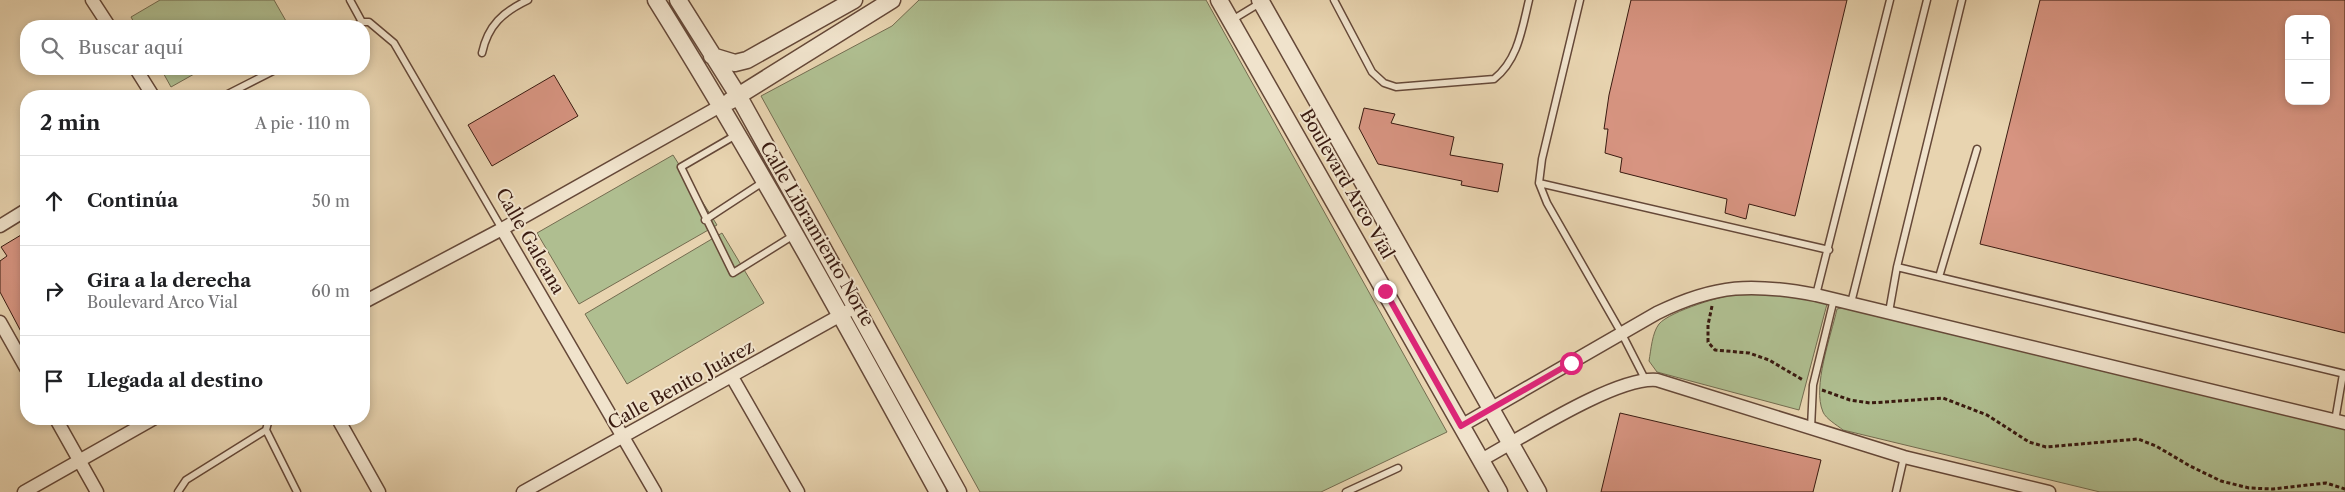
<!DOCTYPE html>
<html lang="es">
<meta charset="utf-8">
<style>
body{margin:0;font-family:"Libre Caslon Text",serif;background:#f2f2f2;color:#202124}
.controls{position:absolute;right:15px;top:15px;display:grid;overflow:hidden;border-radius:10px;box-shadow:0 2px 8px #0003}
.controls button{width:45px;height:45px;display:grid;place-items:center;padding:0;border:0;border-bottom:1px solid #e0e0e0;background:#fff;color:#202124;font:25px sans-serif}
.stop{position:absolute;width:15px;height:15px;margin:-11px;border:4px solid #db2777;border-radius:50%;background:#fff}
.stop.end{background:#db2777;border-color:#fff;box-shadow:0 1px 5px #0008}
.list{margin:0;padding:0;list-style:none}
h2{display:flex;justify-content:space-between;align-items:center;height:65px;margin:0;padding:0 20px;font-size:21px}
h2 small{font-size:16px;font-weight:400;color:#757577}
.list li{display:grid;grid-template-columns:32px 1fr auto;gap:15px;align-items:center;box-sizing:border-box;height:90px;padding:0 20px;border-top:1px solid #e0e0e0}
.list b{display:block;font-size:19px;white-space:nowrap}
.list p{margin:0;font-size:16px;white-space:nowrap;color:#757577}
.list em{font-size:16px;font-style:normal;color:#757577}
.icon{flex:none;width:28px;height:28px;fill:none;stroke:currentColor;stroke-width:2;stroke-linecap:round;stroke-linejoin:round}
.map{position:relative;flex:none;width:2345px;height:492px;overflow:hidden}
.search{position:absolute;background:#fff;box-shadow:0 2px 8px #0003;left:20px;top:20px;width:350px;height:55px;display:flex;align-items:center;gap:12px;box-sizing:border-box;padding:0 18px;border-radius:20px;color:#757577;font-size:19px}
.panel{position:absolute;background:#fff;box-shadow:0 2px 8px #0003;left:20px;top:90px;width:350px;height:335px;border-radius:20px}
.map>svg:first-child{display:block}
.green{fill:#afbe90;stroke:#746c50}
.building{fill:#d79481;stroke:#391a10;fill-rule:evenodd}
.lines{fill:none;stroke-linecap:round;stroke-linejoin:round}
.service-casing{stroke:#654838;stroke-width:9}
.minor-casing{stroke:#654838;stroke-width:15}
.tertiary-casing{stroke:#654838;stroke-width:19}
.path{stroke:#391a10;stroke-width:3;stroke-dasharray:4 2.5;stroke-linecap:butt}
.service{stroke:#f0e3cc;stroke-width:6}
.minor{stroke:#f0e3cc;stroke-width:12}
.tertiary{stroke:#f0e3cc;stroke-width:16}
.route{stroke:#db2777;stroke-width:6}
.labels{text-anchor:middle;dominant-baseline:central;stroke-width:4;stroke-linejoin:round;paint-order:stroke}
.street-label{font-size:18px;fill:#391a10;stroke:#f0e3cc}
</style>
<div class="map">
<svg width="2345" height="492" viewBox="0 0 2345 492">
<rect width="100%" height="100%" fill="#e8d4b0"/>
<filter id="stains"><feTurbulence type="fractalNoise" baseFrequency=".004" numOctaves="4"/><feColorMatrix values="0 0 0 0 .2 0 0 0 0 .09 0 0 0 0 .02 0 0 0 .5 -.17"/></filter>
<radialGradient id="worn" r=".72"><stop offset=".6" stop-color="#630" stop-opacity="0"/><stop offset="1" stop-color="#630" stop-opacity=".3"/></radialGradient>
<path class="green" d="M160,0H274L286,21L276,26H136L131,17Z
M919,0H1206L1447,432L1321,492H980L761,96L892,26Z
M161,69H203L171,87Z
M673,155L717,225L579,304L537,233Z
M722,233L764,303L627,384L585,314Z
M1776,291L1827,304L1799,410L1657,372L1649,361C1651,350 1652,333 1659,324C1670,311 1724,295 1742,293C1753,291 1765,292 1776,291Z
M1845,307L2345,429V492H2100L1843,430C1837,425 1826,419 1823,412C1812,387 1831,336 1837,309Z"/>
<path class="building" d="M1631,0H1847L1795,216L1749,204L1746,219L1725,213L1727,199L1620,172L1622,158L1605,153L1608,129H1604L1609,95Z
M2040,0H2345V333L1980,244ZM2289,19H2326V101H2289Z
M554,75L578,116L492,166L468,125Z
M1364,108L1395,114L1391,123L1454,137L1450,155L1503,164L1498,192L1461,185L1462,181L1378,164L1359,128Z
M26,232V341L0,292V261L7,256L1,247Z
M1620,413L1821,460L1813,492H1601Z"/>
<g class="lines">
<defs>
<path id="service" d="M350,0L362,22
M1334,0L1372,72L1384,83L1396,87L1494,79C1518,60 1522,29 1529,0
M1580,0L1542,159L1539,183L1547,203L1622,334L1645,379
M1232,20L1260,3
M356,26L362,22H369L394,43L502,229
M482,53C488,25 503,12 528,0
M224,96L277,69
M736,135L681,167L733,273L794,235
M1539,183L1829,250
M705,220L763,182
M1897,267L2345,374
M1939,277L1977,149
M1816,295L1890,0
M1851,303L1927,0
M1889,312L1897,267L1962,0
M2335,421L2343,374
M1811,428L1813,385L1834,299
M266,430L297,492
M178,492L186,480L266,430L269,419
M1346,492L1398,468
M1896,492L1904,457"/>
<path id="minor" d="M92,0L109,26
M136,69L153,96
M0,226L26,210
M502,229L655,492
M364,302L502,229L722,105
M0,322L26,368
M732,377L798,492
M56,419L97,492
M338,419L379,492
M1461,426L1657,313C1716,284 1753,283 1816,295L2345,423
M1481,460C1520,439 1616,376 1657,380L1904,457L2049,492
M24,492L153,419
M523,492L848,311"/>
<path id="tertiary" d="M656,0C756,160 847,326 938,492
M678,0L739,97L958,492
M1219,0L1499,492
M1260,0L1538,492
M712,56L735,63L747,60L854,0
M730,101L892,0"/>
</defs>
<use href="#service" class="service-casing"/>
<use href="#minor" class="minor-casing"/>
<use href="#tertiary" class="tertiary-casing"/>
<path class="path" d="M1712,306L1708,325V342L1715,350L1749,353L1769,360L1803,380
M1822,390L1850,400L1870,403L1943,398L1987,415L2029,442L2046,447L2138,439L2156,446L2190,466L2221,481L2249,488L2273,489L2326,483L2345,489"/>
<use href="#service" class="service"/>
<use href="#minor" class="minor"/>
<use href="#tertiary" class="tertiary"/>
</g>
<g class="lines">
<path class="route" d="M1385,291L1461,426L1571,363"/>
</g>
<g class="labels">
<g class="street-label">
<text transform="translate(1347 184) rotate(60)">Boulevard Arco Vial</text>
<text transform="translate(817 234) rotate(60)">Calle Libramiento Norte</text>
<text transform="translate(530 241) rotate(60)">Calle Galeana</text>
<text transform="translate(681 385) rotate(-29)">Calle Benito Juárez</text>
</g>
</g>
<rect width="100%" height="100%" filter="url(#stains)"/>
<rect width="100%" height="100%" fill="url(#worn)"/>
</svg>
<div class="controls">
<button>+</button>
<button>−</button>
</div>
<div class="stop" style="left:1571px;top:363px"></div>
<div class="stop end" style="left:1385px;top:291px"></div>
<div class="search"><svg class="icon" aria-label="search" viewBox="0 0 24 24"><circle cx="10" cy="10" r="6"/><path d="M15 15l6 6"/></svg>Buscar aquí</div>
<section class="panel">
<h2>2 min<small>A pie · 110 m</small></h2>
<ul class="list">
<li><svg class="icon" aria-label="ahead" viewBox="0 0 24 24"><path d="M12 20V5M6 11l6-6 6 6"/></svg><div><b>Continúa</b></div><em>50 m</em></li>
<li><svg class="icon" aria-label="right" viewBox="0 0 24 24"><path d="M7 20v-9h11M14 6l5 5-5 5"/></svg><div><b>Gira a la derecha</b><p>Boulevard Arco Vial</p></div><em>60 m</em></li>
<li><svg class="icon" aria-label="arrive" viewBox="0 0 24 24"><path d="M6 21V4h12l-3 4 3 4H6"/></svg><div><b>Llegada al destino</b></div></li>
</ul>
</section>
</div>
